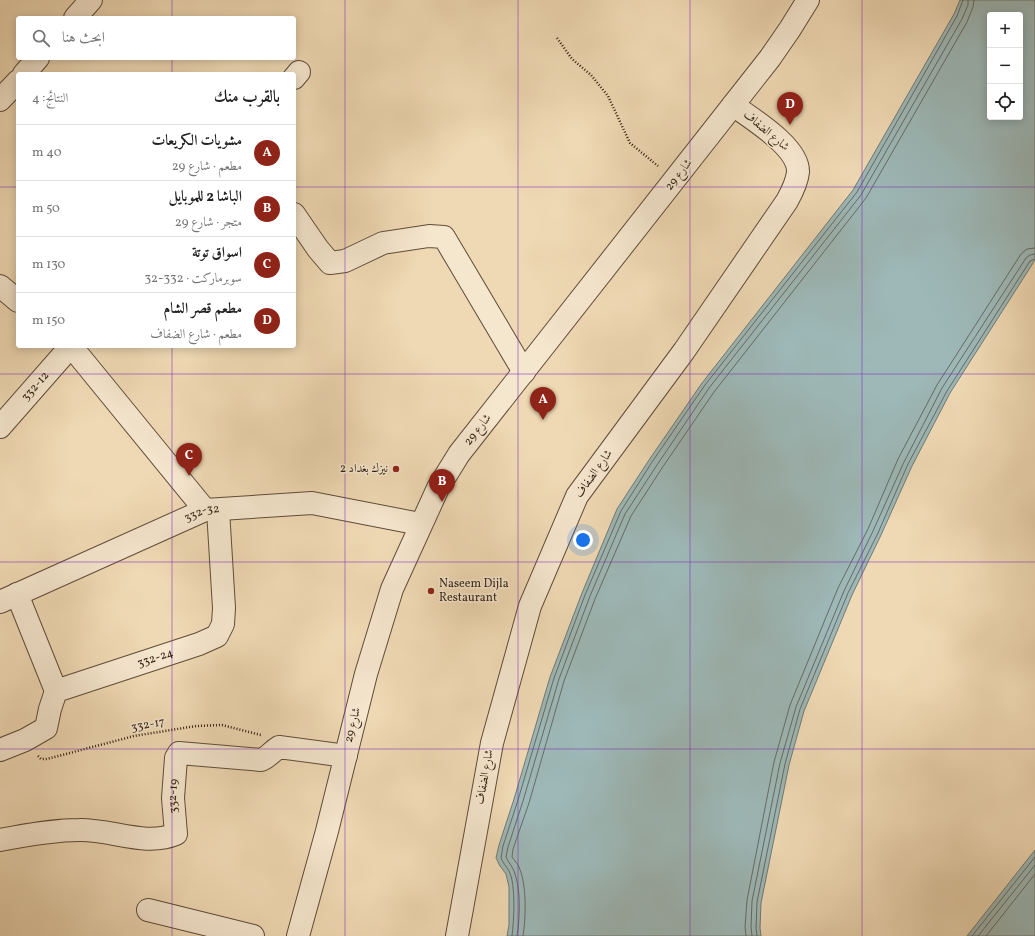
<!DOCTYPE html>
<html lang="ar">
<meta charset="utf-8">
<style>
body{margin:0;font-family:Vollkorn,Amiri,serif;background:#f2f2f2;color:#222;direction:rtl}
.controls{position:absolute;right:12px;top:12px;display:grid;overflow:hidden;border-radius:4px;box-shadow:0 2px 10px #0003}
.controls button{width:36px;height:36px;display:grid;place-items:center;padding:0;border:0;border-bottom:1px solid #e0e0e0;background:#fff;color:#222;font:20px sans-serif}
.you{position:absolute;left:583px;top:540px;width:14px;height:14px;margin:-10px;border:3px solid #fff;border-radius:50%;background:#1a73e8;box-shadow:0 0 0 6px #1a73e833}
.badge{display:grid;place-items:center;width:26px;height:26px;border-radius:50%;background:#8f2418;color:#fff;font-size:13px;font-weight:700}
.pin{position:absolute;translate:-50% -33px;filter:drop-shadow(0 1px 2px #0008)}
.pin::after{content:'';position:absolute;top:21px;width:14px;height:12px;background:inherit;clip-path:polygon(0 0,100% 0,50% 100%)}
.list{margin:0;padding:0;list-style:none}
h2{display:flex;justify-content:space-between;align-items:center;height:52px;margin:0;padding:0 16px;font-size:17px}
h2 small{font-size:13px;font-weight:400;color:#767676}
.list li{display:grid;grid-template-columns:26px 1fr auto;gap:12px;align-items:center;box-sizing:border-box;height:56px;padding:0 16px;border-top:1px solid #e0e0e0}
.list b{display:block;font-size:15px;white-space:nowrap}
.list p{margin:0;font-size:13px;white-space:nowrap;color:#767676}
.list em{font-size:13px;font-style:normal;color:#767676}
.icon{flex:none;width:22px;height:22px;fill:none;stroke:currentColor;stroke-width:2;stroke-linecap:round;stroke-linejoin:round}
.map{position:relative;flex:none;width:1035px;height:936px;overflow:hidden;direction:ltr}
.search{position:absolute;background:#fff;box-shadow:0 2px 10px #0003;left:16px;top:16px;width:280px;height:44px;display:flex;align-items:center;gap:10px;box-sizing:border-box;padding:0 14px;border-radius:4px;color:#767676;font-size:15px}
.panel{position:absolute;background:#fff;box-shadow:0 2px 10px #0003;left:16px;top:72px;width:280px;height:276px;border-radius:4px;direction:rtl}
.map>svg:first-child{display:block}
.water{fill:#9db8b7;stroke:#717a74;fill-rule:evenodd}
.lines{fill:none;stroke-linecap:round;stroke-linejoin:round}
.shore{stroke:#666a64;stroke-width:1}
.minor-casing{stroke:#5f4c39;stroke-width:24}
.path{stroke:#2f1d10;stroke-width:2.5;stroke-dasharray:1 2;stroke-linecap:butt}
.minor{stroke:#f5e6ce;stroke-width:22}
.grid{fill:none;stroke:#7b2cbf;stroke-width:1;stroke-opacity:0.55}
.poi-dot{fill:#8f2418;stroke:#f5e6ce;stroke-width:1.5}
.labels{text-anchor:middle;dominant-baseline:central;stroke-width:3;stroke-linejoin:round;paint-order:stroke}
.street-label{font-size:12px;fill:#2f1d10;stroke:#f5e6ce}
.poi-label{font-size:12px;fill:#2f1d10;stroke:#f5e6ce;text-anchor:end}
</style>
<div class="map">
<svg width="1035" height="936" viewBox="0 0 1035 936">
<rect width="100%" height="100%" fill="#efd9b4"/>
<filter id="stains"><feTurbulence type="fractalNoise" baseFrequency=".005" numOctaves="4"/><feColorMatrix values="0 0 0 0 .2 0 0 0 0 .09 0 0 0 0 .02 0 0 0 .5 -.17"/></filter>
<radialGradient id="worn" r=".72"><stop offset=".6" stop-color="#630" stop-opacity="0"/><stop offset="1" stop-color="#630" stop-opacity=".3"/></radialGradient>
<path class="water" d="M960,0H1035V260L950,393L912,466L881,535L852,595L804,711L789,765L761,903L760,928L761,936H507L509,925V887L506,874L500,866L496,858L499,845L514,799L550,677L582,593L617,509L649,460L702,383L853,190L954,14ZM990,15H1020V117H990Z
M1035,850V936H967Z"/>
<g class="lines">
<path class="shore" d="M512,936C514,921 516,884 509,871C506,866 503,863 501,858L503,846L518,800L554,678L585,595L621,511L652,462L705,385L857,192L957,16L963,0
M517,936C520,918 521,888 514,871C512,866 508,862 506,857L508,847L523,801L559,679L590,596L625,514L657,465L709,388L861,195L962,19L968,5V0
M523,936C526,918 527,884 519,867C518,864 514,860 512,857L513,849L529,803L564,681L595,599L631,516L662,468L714,392L866,198L967,22L973,7L974,0
M746,936L745,927L747,900L774,762L790,705L838,588L868,529L898,459L937,385L1021,254L1027,249L1035,248
M752,936L751,927L752,901L780,763L796,707L844,591L873,531L904,462L942,388L1026,258L1030,255L1035,254
M757,936L756,928L757,902L785,764L800,709L848,593L878,533L908,464L947,391L1030,261L1035,259
M972,936L1035,857
M978,936L1035,865
M986,936L1035,874"/>
<defs>
<g id="minor">
<path d="M75,18L91,0"/>
<path d="M24,74L38,58"/>
<path d="M294,78L299,72"/>
<path d="M0,100L18,81"/>
<path d="M294,214L318,249L330,263L345,261L383,243L429,236L444,237L524,372"/>
<path d="M0,286L18,301"/>
<path d="M71,346L205,510"/>
<path id="s1" d="M0,427L71,346"/>
<path d="M17,594L56,691"/>
<path id="s2" d="M0,602L205,510L312,503L420,524"/>
<path id="s3" d="M0,750L25,740L46,728L50,709L56,691L199,644L217,636L223,624L224,608L218,510"/>
<path id="s4" d="M0,840C26,835 53,830 79,830C111,829 146,847 176,834L173,798L176,758L179,753L261,760C269,757 272,751 279,747L346,756"/>
<path d="M148,910L253,936"/>
<path d="M298,936L327,831L366,674L392,589L438,488L459,454L770,58L790,29L808,0"/>
<path d="M457,936L492,743L530,606L577,496L684,351L787,201C792,192 797,182 798,172C799,147 752,119 733,105"/>
</g>
</defs>
<use href="#minor" class="minor-casing"/>
<path class="path" d="M557,38L572,59L591,75L608,96L630,143L658,166
M38,756L41,759H47L134,736L196,726L222,725L261,735"/>
<use href="#minor" class="minor"/>
</g>
<path class="grid" d="M172,0V18M345,0V936M518,0V936M690,0V936M862,0V936M172,58V74M0,187H18M294,187H1035M172,346V936M0,374H1035M0,562H1035M0,749H1035"/>
<g class="poi-dot">
<circle cx="396" cy="469" r="4"/>
<circle cx="431" cy="591" r="4"/>
</g>
<g class="labels">
<g class="street-label">
<text transform="translate(766 131) rotate(40)">شارع الضفاف</text>
<text transform="translate(679 175) rotate(-52)">شارع 29</text>
<text stroke="none"><textPath href="#s1" startOffset="54">332-12</textPath></text>
<text transform="translate(478 430) rotate(-52)">شارع 29</text>
<text transform="translate(594 474) rotate(-55)">شارع الضفاف</text>
<text stroke="none"><textPath href="#s2" startOffset="221">332-32</textPath></text>
<text stroke="none"><textPath href="#s3" startOffset="194">332-24</textPath></text>
<text transform="translate(148 725) rotate(-10)">332-17</text>
<text transform="translate(353 725) rotate(-76)">شارع 29</text>
<text transform="translate(485 777) rotate(-80)">شارع الضفاف</text>
<text stroke="none"><textPath href="#s4" startOffset="216">332-19</textPath></text>
</g>
<g class="poi-label">
<text x="388" y="469">نيزك بغداد 2</text>
<text x="439" y="584" text-anchor="start">Naseem Dijla<tspan x="439" dy="14">Restaurant</tspan></text>
</g>
</g>
<rect width="100%" height="100%" filter="url(#stains)"/>
<rect width="100%" height="100%" fill="url(#worn)"/>
</svg>
<div class="controls">
<button>+</button>
<button>−</button>
<button><svg class="icon" aria-label="locate" viewBox="0 0 24 24"><circle cx="12" cy="12" r="6"/><path d="M12 2v4M12 18v4M2 12h4M18 12h4"/></svg></button>
</div>
<div class="you"></div>
<div class="pin badge" style="left:543px;top:420px">A</div>
<div class="pin badge" style="left:442px;top:502px">B</div>
<div class="pin badge" style="left:189px;top:476px">C</div>
<div class="pin badge" style="left:790px;top:125px">D</div>
<div class="search"><svg class="icon" aria-label="search" viewBox="0 0 24 24"><circle cx="10" cy="10" r="6"/><path d="M15 15l6 6"/></svg>ابحث هنا</div>
<section class="panel">
<h2>بالقرب منك<small>النتائج: 4</small></h2>
<ul class="list">
<li><span class="badge">A</span><div><b>مشويات الكريعات</b><p>مطعم · شارع 29</p></div><em>40 m</em></li>
<li><span class="badge">B</span><div><b>الباشا 2 للموبايل</b><p>متجر · شارع 29</p></div><em>50 m</em></li>
<li><span class="badge">C</span><div><b>اسواق توتة</b><p>سوبرماركت · 332-32</p></div><em>130 m</em></li>
<li><span class="badge">D</span><div><b>مطعم قصر الشام</b><p>مطعم · شارع الضفاف</p></div><em>150 m</em></li>
</ul>
</section>
</div>
